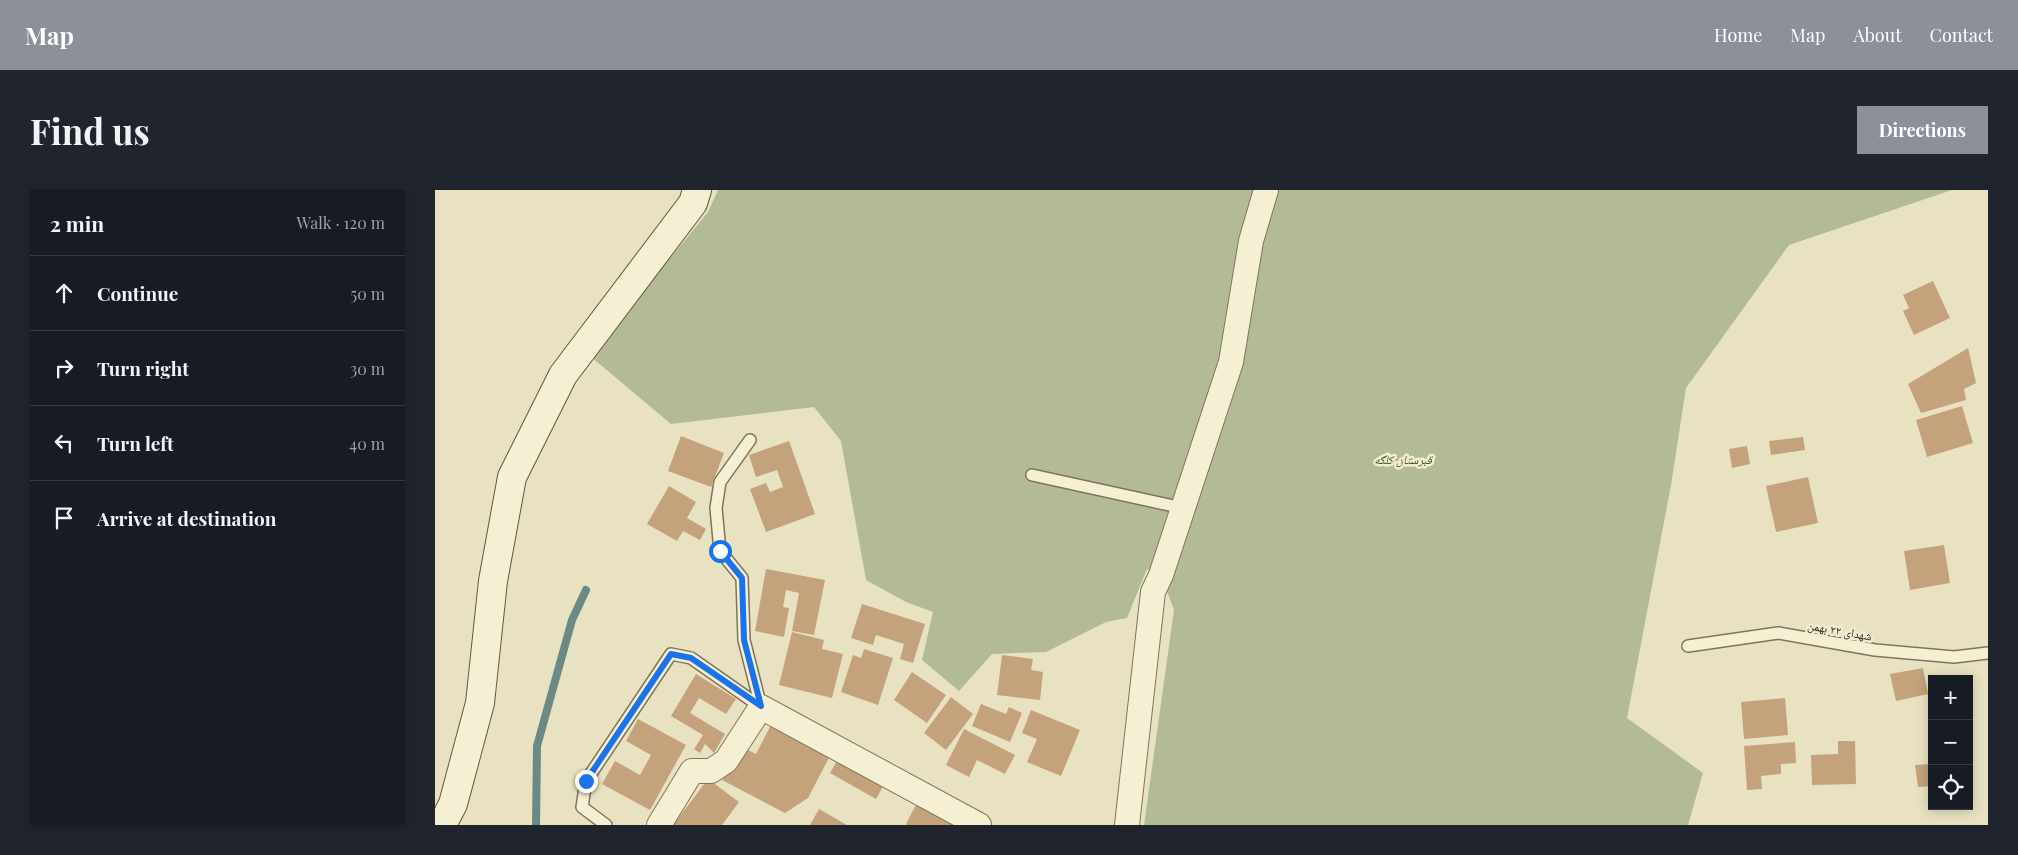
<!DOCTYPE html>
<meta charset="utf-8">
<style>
body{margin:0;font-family:"Playfair Display","Noto Naskh Arabic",serif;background:#20242c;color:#f1f3f6}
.controls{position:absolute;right:15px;bottom:15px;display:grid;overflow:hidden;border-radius:0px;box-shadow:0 2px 12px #0003}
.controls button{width:45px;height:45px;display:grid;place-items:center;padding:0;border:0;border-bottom:1px solid #363941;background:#171b24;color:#f1f3f6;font:25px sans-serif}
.stop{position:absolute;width:15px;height:15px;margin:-11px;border:4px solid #1a73e8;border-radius:50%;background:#fff}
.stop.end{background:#1a73e8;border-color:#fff;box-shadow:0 1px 5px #0008}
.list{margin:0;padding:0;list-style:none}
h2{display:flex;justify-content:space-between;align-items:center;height:65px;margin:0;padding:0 20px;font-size:21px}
h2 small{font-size:16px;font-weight:400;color:#9ea1a6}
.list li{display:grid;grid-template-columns:32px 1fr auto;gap:15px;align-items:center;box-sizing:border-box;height:75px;padding:0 20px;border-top:1px solid #363941}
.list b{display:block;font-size:19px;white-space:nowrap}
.list em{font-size:16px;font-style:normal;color:#9ea1a6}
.icon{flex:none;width:28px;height:28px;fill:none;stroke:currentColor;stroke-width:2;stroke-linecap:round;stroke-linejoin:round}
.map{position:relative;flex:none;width:1553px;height:635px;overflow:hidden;border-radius:0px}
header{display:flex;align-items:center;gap:30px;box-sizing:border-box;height:70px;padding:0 25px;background:#8c9099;color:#fff}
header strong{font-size:24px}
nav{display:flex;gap:28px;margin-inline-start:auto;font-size:18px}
.intro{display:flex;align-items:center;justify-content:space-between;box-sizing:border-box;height:120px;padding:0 30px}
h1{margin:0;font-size:35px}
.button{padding:12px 22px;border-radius:0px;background:#8c9099;color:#fff;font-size:18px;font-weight:700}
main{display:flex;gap:30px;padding:0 30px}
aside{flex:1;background:#171b24;border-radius:0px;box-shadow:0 2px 12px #0003}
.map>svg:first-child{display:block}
.cemetery{fill:#b2bb96}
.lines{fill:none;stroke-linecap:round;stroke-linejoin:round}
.stream{stroke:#6c8985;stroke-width:8}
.building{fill:#c4a27b}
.lane-casing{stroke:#81745b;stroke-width:14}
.street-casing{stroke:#81745b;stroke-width:26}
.secondary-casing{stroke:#63553e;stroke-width:30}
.lane{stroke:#f5efd4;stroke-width:11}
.street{stroke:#f5efd4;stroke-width:24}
.secondary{stroke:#f5efd4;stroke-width:28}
.route{stroke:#1a73e8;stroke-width:6}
.labels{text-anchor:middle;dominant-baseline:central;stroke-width:5;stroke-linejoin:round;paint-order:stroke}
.park-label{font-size:12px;font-style:italic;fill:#3f4d26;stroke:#f1ecd1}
.street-label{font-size:12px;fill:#322a1e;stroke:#f1ecd1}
</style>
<header>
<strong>Map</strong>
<nav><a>Home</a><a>Map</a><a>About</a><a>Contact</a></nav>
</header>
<div class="intro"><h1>Find us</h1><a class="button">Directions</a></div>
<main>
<aside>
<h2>2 min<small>Walk · 120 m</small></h2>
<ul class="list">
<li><svg class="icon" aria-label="ahead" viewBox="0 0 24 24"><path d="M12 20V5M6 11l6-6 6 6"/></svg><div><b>Continue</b></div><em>50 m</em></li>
<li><svg class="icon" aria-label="right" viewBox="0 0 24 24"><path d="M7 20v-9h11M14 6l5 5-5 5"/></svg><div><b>Turn right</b></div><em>30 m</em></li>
<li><svg class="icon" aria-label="left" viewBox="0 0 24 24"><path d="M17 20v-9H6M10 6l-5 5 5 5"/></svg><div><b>Turn left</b></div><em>40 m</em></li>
<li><svg class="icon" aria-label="arrive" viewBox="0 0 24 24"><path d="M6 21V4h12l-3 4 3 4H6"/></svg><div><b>Arrive at destination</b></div></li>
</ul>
</aside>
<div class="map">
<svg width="1553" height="635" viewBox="0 0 1553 635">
<rect width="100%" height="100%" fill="#e9e2c2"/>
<path class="cemetery" d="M283,0H1517L1354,55L1251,198L1236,295L1192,528L1268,583L1253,635H709L739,420L726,385L712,379L692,428L671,432L611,462L557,464L524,501L487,470L498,422L471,412L431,390L406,251L379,217L236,234L155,166L273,22Z"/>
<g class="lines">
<path class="stream" d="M101,635L102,556L137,430L151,400"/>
</g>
<path class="building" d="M1498,91L1515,128L1479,145L1468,121L1474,118L1468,105Z
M1533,158L1541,193L1529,199L1531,210L1486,223L1473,194Z
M1527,216L1538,253L1492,267L1481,230Z
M246,246L289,263L276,297L233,281Z
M1368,247L1370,260L1336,265L1334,251Z
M354,251L380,324L331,342L315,299L331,293L335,302L348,297L342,280L321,287L314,265Z
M1312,256L1315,274L1297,278L1294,259Z
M1373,287L1383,333L1341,342L1331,296Z
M234,296L261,312L252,328L271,339L265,350L248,341L242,351L212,334Z
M1509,355L1515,393L1475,400L1469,361Z
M331,379L390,390L379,445L357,441L364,403L351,400L348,417L354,418L349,447L320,441Z
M427,414L490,434L478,473L465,469L469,454L441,445L438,455L416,448Z
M357,442L389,450L387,459L408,464L397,508L344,495Z
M429,459L458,468L443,515L406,502L418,465L426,468Z
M567,465L598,469L596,480L608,482L605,510L562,505Z
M1488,478L1493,504L1461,511L1455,484Z
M477,482L511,505L492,533L459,510Z
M261,484L301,509L291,524L264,508L255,523L290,544L279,563L270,554L265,563L259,559L268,545L236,526Z
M516,507L538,524L511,560L489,543Z
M1350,508L1353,545L1309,549L1306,512Z
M546,514L571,524L574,517L587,523L575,552L537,536Z
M596,520L645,540L626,586L592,572L602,549L587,543Z
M203,529L251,555L215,620L167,594L180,571L205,585L216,565L191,551Z
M339,529L398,560L373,608L350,623L287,590L305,556L321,564Z
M529,539L580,565L570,584L542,570L534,587L511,575Z
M1403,551H1420L1421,594L1377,595L1376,565L1403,564Z
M1360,552L1361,573L1346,574V584L1326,586L1327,599L1312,600L1309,556Z
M404,567L450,593L441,609L395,583Z
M1497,574V596L1483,597L1480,575Z
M273,589L304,612L287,635H238Z
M483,611L530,635H472L471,634Z
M384,619L412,635H375Z"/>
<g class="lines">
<defs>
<path id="lane" d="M597,285L748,318
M1253,456L1343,443L1440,460L1519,467L1553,463
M171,635L147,617L151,591L236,464L256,468L326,517L309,450L307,388L285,361L281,318L285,292L315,250"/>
<path id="street" d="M224,635L257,581H276L291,571L326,517L544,635
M692,635L718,402L726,385L796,172L816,51L831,0"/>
<path id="secondary" d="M7,635L18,614L45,513L58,391L77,287L128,185L258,13L262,0"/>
</defs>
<use href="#lane" class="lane-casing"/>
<use href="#street" class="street-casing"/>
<use href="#secondary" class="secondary-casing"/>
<use href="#lane" class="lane"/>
<use href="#street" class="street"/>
<use href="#secondary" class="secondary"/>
</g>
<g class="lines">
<path class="route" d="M151,591L236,464L256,468L326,516L309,450L307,388L285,361"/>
</g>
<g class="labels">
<g class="park-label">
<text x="968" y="269">قبرستان کلگه</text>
</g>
<g class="street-label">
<text transform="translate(1405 440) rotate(10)">شهدای ۲۲ بهمن</text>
</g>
</g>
</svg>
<div class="controls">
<button>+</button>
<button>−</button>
<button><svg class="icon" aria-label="locate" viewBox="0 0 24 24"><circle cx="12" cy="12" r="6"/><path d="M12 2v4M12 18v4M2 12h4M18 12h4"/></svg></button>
</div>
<div class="stop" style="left:285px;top:361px"></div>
<div class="stop end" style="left:151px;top:591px"></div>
</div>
</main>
